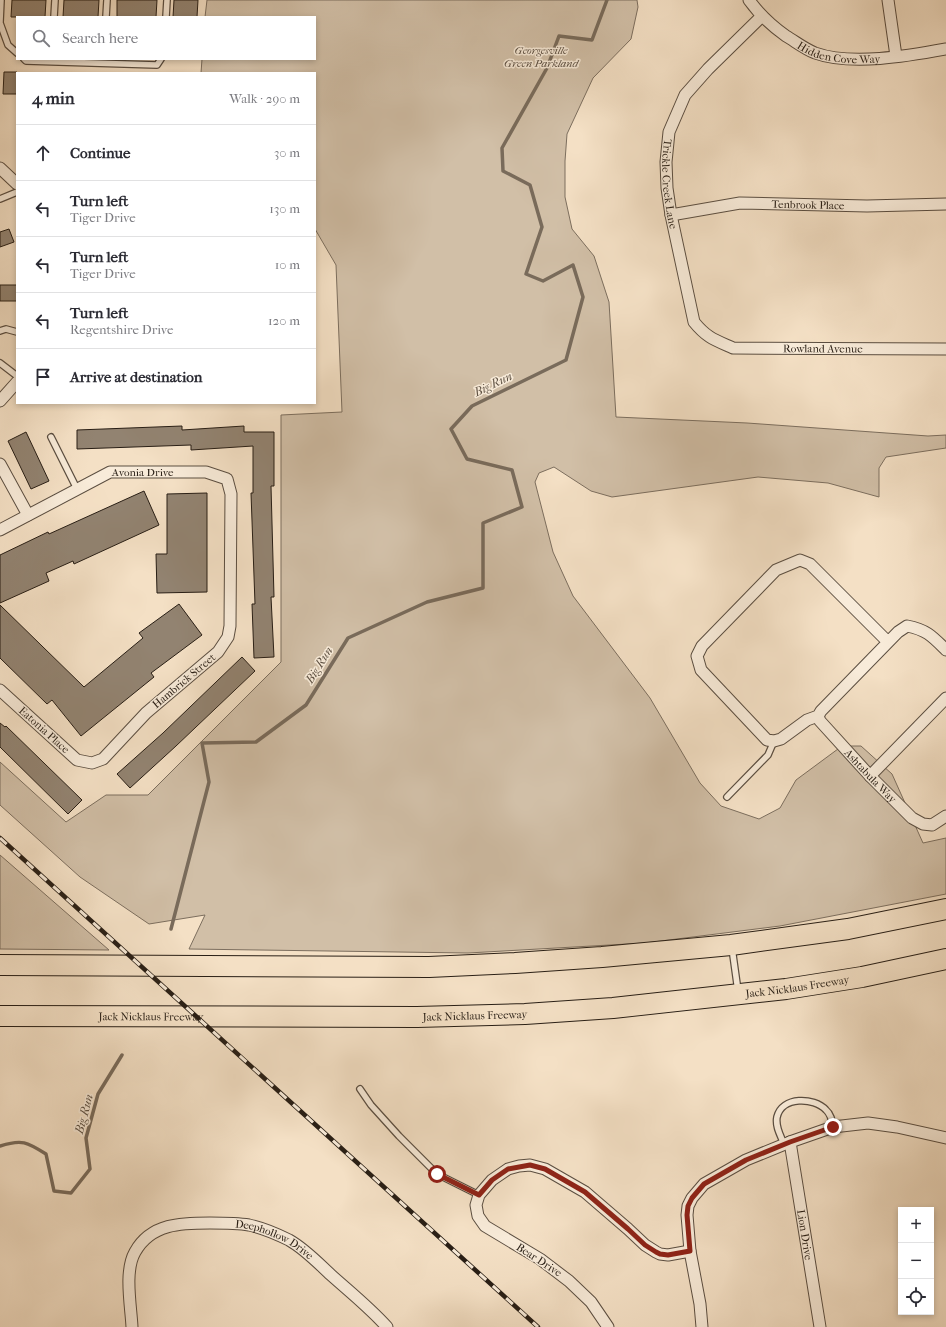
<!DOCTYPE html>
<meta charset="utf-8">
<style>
body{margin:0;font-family:"IM FELL French Canon",serif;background:#f2f2f3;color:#2b2b33}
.controls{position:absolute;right:12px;bottom:12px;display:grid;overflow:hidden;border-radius:0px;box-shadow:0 2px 6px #0003}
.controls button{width:36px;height:36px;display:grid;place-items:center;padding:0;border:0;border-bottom:1px solid #e1e1e2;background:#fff;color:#2b2b33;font:20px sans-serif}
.stop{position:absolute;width:12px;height:12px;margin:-9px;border:3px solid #8f2418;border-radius:50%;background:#fff}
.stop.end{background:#8f2418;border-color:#fff;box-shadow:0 1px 4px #0008}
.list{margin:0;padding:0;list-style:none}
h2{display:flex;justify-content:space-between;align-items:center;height:52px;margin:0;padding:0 16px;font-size:17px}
h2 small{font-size:13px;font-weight:400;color:#7c7c81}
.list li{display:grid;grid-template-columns:26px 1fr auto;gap:12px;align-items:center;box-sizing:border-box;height:56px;padding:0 16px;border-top:1px solid #e1e1e2}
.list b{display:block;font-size:15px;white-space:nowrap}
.list p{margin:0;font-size:13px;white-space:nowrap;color:#7c7c81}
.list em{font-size:13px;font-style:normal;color:#7c7c81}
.icon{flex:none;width:22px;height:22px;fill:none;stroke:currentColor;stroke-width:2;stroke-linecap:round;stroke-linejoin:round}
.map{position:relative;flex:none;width:946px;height:1327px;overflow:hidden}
.search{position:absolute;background:#fff;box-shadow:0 2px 6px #0003;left:16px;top:16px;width:300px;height:44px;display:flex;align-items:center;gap:10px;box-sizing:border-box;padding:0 14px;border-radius:0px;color:#7c7c81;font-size:15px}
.panel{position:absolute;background:#fff;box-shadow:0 2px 6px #0003;left:16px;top:72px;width:300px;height:332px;border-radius:0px}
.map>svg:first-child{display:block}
.green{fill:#d1bfa7;stroke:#7c6e5e}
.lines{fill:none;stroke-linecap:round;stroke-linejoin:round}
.stream{stroke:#796b5b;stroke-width:3.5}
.building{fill:#928371;stroke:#281e15}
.service-casing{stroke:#5b4e41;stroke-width:8}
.minor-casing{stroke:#5b4e41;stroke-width:13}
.motorway-casing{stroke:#281e15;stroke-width:22}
.service{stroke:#f8ebd9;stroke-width:5.5}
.minor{stroke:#f8ebd9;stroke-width:11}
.motorway{stroke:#f4e0c5;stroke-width:20}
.rail-casing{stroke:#281e15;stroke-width:4.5}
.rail{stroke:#f8ebd9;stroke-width:3;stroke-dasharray:9;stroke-linecap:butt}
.route{stroke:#8f2418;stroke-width:5}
.labels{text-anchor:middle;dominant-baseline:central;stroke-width:3;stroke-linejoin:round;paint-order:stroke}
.street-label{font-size:11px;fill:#281e15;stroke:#f8ebd9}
.park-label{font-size:11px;font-style:italic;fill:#5b4e41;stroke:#f8ebd9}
.water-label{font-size:12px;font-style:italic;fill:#5e5143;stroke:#f8ebd9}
</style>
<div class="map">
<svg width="946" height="1327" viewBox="0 0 946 1327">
<rect width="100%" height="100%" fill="#f4e0c5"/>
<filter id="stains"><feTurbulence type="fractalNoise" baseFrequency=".005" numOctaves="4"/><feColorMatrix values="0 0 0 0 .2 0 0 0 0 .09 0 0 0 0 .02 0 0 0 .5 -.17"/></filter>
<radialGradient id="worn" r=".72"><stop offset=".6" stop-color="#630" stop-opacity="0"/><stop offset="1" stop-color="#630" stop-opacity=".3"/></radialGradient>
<path class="green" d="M207,0H637L638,7L631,39L593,78L567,134L565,161V197L572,229L594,256L609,302L616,417L747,423L928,436L946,435V448L886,457L879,468V497L828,483L758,477L612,497L591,491L554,467L539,473L535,482L553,552L573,596L650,698L700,783L721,806L759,819L780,808L796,780L842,746H861L892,774L923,843L946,838V894L780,926L645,943L468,953L189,949L205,915L149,924L80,877L0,805V762L66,822L106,795H148L281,662V415L342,412L336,265L315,229V73H201L202,59H315V17H205Z
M0,855L109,950L0,949Z"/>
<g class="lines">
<path class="stream" d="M171,929L209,782L202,743L256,742L306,705L348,638L427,602L483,588V523L522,507L512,470L467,459L451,429L472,406L566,360L583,297L573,265L543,281L526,274L542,227L530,185L503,171L502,148L547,68L559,36L592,40L607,0
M0,1146C22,1139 27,1142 46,1154L54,1191L71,1193L90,1169L86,1138L98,1094L122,1055"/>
</g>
<path class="building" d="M12,0H46L45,17H11Z
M64,0H99L98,17H63Z
M117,0H157L156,17H117Z
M174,0H198L197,17H173Z
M4,72H17V94H3Z
M9,229L14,242L0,247V232Z
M0,285H17V301H0Z
M182,426V430L244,426V432H274V486H271L274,597H271L274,657L254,658L252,604H255L251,493H253V446L191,450V445L77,449V430Z
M26,432L49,481L31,489L8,441Z
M144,491L159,525L74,564L73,561L46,573L49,581L0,603V555L48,532L49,534Z
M207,493V592L157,593L156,554H167V494Z
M179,604L202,635L151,673L154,677L81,736L52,700L47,704L0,658V605L84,687L143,638L139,633Z
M242,657L255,671L176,746L130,788L117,774L163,733Z
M0,723L5,727L6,726L82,800L68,814L0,747Z"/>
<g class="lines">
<defs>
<path id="service" d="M54,17L55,0
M106,17L107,0
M166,17L167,0
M0,22L1,0
M0,23L8,45L17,53
M24,59L26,61L157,65L161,59
M0,199L17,192
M0,331L6,329L17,332
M0,363L17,376
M51,437L77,489
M727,797L768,755L774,741
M732,948L738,991
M360,1089L371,1105L399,1136L437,1174L479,1195
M784,1144C781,1136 775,1127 777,1117C782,1096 814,1097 826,1110C831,1114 832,1121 833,1127"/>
<g id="minor">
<path id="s1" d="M749,0C759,14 772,26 786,36C796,42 805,49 815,53C851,66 908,56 946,49"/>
<path d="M888,0L896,56"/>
<path id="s2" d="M762,16L708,69L685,95L669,132L666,162L667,188L671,215L694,322C707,338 715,340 733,348L946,349"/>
<path d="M0,168L17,184"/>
<path id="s3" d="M671,215L740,203L867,206L946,204"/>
<path d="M0,401L17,382"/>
<path d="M0,464L28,515"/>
<path id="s4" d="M0,530L110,472H206L227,479L231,494L230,626L228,637L218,652L146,713L103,759L92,763L77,760L0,690"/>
<path d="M888,642L810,564L800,560L776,570L702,646L697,656L701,670L767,740L774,741L781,739L807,720L818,716L821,711L898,632L907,626C927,630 932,636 946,650"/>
<path id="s5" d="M818,716L820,721L870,776L912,818L923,824L932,825L946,816"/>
<path d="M870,776L946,698"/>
<path id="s6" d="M790,1142L820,1327"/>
<path id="s7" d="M132,1327C131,1306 124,1271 135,1252C151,1223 182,1223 210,1223C223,1223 237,1223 249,1225C263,1228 277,1234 289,1240C305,1249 318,1263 331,1275C350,1292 370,1308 387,1327"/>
<path d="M608,1327L591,1302L569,1281L540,1259L485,1226L478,1216L476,1205L479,1195L492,1180L508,1169L519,1166L530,1165L545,1169L585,1192L628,1229L645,1245L656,1252L660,1254L668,1255L690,1251"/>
<path d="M702,1327L700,1304L690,1251L687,1215L688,1206L692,1198L704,1184L746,1160L790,1142L833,1127L868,1123L897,1127L946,1138"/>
</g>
<g id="motorway">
<path d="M0,965L429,967L515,963L602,957L731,945L848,929L946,909"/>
<path id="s8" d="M0,1016L417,1017L525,1014L613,1008L786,989L862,977L946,959"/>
</g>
</defs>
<use href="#service" class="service-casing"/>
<use href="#minor" class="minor-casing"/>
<use href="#motorway" class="motorway-casing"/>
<use href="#service" class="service"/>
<use href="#minor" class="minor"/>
<use href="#motorway" class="motorway"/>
<defs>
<path id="rail" d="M0,838L538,1327"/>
</defs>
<use href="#rail" class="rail-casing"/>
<use href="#rail" class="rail"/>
</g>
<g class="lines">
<path class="route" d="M437,1174L479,1195L492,1180L508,1169L530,1165L545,1169L585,1192L628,1229L645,1245L656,1252L660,1254L668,1255L690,1251L687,1215L688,1206L692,1198L704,1184L746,1160L790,1142L833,1127"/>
</g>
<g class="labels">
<g class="street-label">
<text stroke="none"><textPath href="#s1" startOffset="109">Hidden Cove Way</textPath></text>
<text stroke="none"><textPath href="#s2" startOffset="203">Trickle Creek Lane</textPath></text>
<text stroke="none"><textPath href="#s3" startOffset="138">Tenbrook Place</textPath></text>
<text stroke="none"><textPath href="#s2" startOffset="481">Rowland Avenue</textPath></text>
<text stroke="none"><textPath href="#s4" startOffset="157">Avonia Drive</textPath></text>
<text transform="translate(184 681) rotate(-40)">Hambrick Street</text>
<text transform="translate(44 730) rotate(42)">Eatonia Place</text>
<text stroke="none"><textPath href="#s5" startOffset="80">Ashtabula Way</textPath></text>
<text stroke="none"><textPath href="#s8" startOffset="799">Jack Nicklaus Freeway</textPath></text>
<text stroke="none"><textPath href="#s8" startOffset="475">Jack Nicklaus Freeway</textPath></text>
<text stroke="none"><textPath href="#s8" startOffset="151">Jack Nicklaus Freeway</textPath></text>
<text stroke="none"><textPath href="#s6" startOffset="94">Lion Drive</textPath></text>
<text stroke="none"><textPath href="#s7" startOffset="229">Deephollow Drive</textPath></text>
<text transform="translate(539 1260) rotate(33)">Bear Drive</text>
</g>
<g class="park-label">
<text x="541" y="50">Georgesville<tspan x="541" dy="13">Green Parkland</tspan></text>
</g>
<g class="water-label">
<text transform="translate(493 384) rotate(-26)">Big Run</text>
<text transform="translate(319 665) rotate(-58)">Big Run</text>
<text transform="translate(84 1114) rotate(-75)">Big Run</text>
</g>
</g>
<rect width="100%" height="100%" filter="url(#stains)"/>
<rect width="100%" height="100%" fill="url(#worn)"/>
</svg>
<div class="controls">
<button>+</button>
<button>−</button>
<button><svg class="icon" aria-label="locate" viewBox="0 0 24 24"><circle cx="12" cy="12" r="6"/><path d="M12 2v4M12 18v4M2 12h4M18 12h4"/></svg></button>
</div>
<div class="stop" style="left:437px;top:1174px"></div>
<div class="stop end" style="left:833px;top:1127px"></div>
<div class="search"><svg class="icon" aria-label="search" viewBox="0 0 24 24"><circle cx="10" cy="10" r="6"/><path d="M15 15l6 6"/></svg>Search here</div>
<section class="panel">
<h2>4 min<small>Walk · 290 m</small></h2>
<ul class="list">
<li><svg class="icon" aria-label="ahead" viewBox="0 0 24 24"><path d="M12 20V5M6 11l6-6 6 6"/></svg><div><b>Continue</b></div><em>30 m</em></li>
<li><svg class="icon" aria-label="left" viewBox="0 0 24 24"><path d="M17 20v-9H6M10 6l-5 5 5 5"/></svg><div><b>Turn left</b><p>Tiger Drive</p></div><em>130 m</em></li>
<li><svg class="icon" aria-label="left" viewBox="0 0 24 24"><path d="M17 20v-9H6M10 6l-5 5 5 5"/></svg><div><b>Turn left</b><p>Tiger Drive</p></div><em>10 m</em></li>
<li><svg class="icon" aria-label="left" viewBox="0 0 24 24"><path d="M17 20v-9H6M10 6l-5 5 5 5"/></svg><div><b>Turn left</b><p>Regentshire Drive</p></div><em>120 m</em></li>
<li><svg class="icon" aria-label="arrive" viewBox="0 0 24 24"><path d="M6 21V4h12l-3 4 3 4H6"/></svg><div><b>Arrive at destination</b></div></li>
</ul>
</section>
</div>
